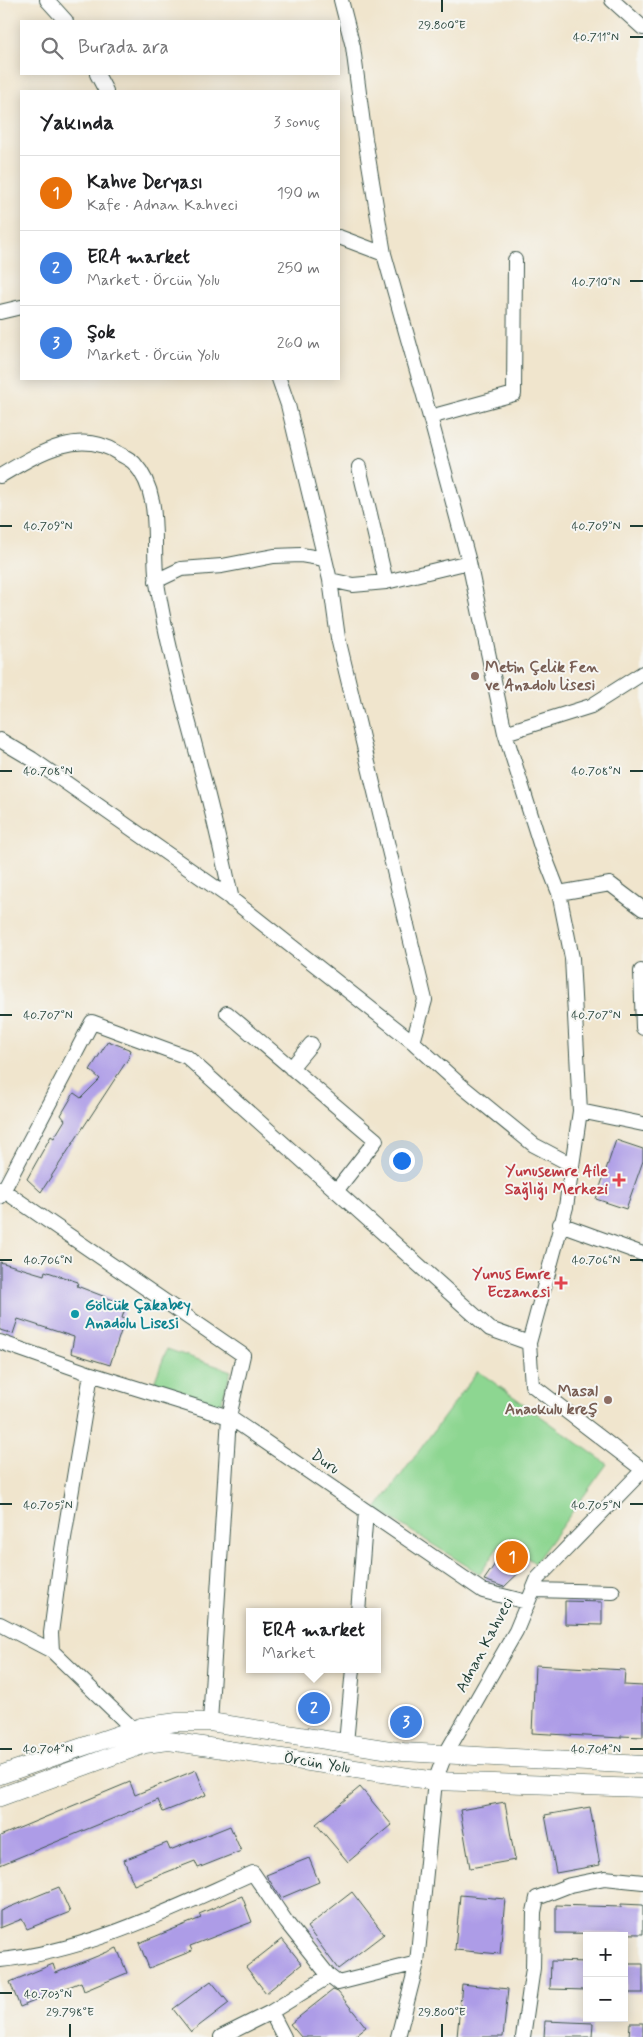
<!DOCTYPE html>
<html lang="tr">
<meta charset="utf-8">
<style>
body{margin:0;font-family:Mynerve,sans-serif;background:#f6f6f6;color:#202124}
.controls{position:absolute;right:15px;bottom:15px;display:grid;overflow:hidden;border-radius:0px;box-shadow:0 2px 12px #0003}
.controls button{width:45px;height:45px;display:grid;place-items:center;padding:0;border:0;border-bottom:1px solid #e0e0e0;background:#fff;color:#202124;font:25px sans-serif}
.you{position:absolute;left:401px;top:1160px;width:18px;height:18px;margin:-12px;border:4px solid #fff;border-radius:50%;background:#1a73e8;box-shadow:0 0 0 8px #1a73e833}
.badge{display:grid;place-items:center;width:32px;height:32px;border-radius:50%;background:#1f6fb2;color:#fff;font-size:16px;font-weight:700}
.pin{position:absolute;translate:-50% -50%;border:2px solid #fff;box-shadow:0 1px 5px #0006}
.popup{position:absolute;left:246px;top:1608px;width:135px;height:65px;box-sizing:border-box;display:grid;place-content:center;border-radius:0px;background:#fff;filter:drop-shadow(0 1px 4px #0005);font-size:16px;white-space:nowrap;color:#757577}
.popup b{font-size:19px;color:#202124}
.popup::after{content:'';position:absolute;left:50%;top:100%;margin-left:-10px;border:10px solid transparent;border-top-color:#fff}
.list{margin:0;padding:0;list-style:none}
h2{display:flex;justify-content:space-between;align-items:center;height:65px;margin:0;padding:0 20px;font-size:21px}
h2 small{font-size:16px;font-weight:400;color:#757577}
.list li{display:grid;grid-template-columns:32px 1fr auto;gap:15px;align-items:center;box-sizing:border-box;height:75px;padding:0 20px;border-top:1px solid #e0e0e0}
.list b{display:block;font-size:19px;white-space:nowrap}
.list p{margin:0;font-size:16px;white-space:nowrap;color:#757577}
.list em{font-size:16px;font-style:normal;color:#757577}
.icon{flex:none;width:28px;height:28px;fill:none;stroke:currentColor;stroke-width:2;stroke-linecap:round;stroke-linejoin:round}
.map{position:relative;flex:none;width:643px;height:2037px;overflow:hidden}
.search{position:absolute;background:#fff;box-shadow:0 2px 12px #0003;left:20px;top:20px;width:320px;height:55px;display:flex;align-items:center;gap:12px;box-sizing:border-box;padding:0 18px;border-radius:0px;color:#757577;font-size:19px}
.panel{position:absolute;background:#fff;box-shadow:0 2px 12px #0003;left:20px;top:90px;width:320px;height:290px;border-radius:0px}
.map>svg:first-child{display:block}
.green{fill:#8dd691;stroke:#568a62}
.building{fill:#ad9ce7}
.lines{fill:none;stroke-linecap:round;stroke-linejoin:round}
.minor-casing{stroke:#3e564b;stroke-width:16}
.major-casing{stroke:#3e564b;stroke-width:19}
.minor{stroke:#fff;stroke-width:14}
.major{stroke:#fff;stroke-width:18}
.ticks{fill:none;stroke:#1f3d34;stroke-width:2}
.education-dot{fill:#8d6e63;stroke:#f6f6f2;stroke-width:2}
.health-dot{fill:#e0444e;stroke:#f6f6f2;stroke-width:2}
.culture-dot{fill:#0f9aa8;stroke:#f6f6f2;stroke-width:2}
.labels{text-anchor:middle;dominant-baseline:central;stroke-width:4;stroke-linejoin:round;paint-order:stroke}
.education-label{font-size:16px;font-weight:bold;fill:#785e54;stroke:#f6f6f2;text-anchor:start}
.health-label{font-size:16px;font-weight:bold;fill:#be3a42;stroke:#f6f6f2;text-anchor:end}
.culture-label{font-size:16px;font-weight:bold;fill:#0d838f;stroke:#f6f6f2;text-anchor:start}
.street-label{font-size:16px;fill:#1f3d34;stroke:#f6f6f2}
.ticks-label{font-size:12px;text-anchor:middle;fill:#1f3d34;stroke:#f6f6f2;stroke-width:4;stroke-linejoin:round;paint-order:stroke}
</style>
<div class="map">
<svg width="643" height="2037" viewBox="0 0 643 2037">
<rect width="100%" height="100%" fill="#f6f6f2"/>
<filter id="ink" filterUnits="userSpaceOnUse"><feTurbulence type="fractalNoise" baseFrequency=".02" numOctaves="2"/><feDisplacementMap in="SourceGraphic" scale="10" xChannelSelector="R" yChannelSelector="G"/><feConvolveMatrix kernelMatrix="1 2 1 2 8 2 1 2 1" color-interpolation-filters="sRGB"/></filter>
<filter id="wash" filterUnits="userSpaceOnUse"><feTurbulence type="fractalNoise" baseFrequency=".0096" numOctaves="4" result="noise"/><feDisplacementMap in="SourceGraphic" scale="20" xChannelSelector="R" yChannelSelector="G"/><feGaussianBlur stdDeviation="1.12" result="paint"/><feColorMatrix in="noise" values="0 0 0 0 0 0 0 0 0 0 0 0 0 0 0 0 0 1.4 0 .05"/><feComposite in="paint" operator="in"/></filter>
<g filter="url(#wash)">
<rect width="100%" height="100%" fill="#f0e5cd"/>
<path class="green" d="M167,1349L231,1371L220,1407L154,1383Z
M478,1371L607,1464L535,1563L502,1541L480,1574L376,1509Z"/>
<g id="blocks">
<path class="building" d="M108,1041L131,1050L128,1059L41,1192L27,1179L51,1136L54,1138L65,1120L61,1115L74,1093L81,1098L100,1079L90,1070Z
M616,1140L643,1149V1161L626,1209L596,1199Z
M0,1262L44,1275L45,1271L78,1282L77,1286L126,1305L122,1318L125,1319L110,1365L71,1353L74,1337L18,1319L13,1334L0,1330Z
M506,1548L528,1564L504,1587L484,1580Z
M565,1601L602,1602V1625L565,1624Z
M535,1665L625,1670L624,1685L643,1686V1737L621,1736V1738L532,1733Z
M196,1770L206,1795L163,1812L158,1800L0,1865V1836L130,1782L135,1795Z
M360,1787L392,1825L348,1862L316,1824Z
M505,1802L515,1860L470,1868L460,1810Z
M590,1807L600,1865L556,1873L545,1815Z
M230,1826L241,1851L198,1868L195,1861L134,1885L124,1860L167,1843L170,1850Z
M309,1858L319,1882L281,1898L266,1875Z
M59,1887L70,1912L27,1929L22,1919L0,1928V1911Z
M352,1892L384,1934L338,1969L307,1927Z
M460,1895L505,1899L500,1954L455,1950Z
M242,1896L252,1922L190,1946L192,1951L149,1968L139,1943L201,1918L199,1914Z
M621,1904L643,1905V1934L556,1933V1905L621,1907Z
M282,1939L302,1964L266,1993L246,1967Z
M117,1948L127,1973L84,1991L81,1982L20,2007L10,1982L53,1964L56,1973Z
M551,1961L587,1962V1990L550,1989Z
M627,1964H643V1993H626Z
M211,1981L229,2003L191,2032L173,2009Z
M462,1984L508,1989L503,2037H457Z
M333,1990L338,1992L366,2027L353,2037H301L290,2024Z
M545,2021L593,2023L592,2037H544Z
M630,2023H643V2037H629Z"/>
</g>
</g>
<g filter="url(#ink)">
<use href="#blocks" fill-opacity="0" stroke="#3e564b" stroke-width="1"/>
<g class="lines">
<defs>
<path id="minor" d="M47,0L66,21
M341,0L353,47L365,139L384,254L430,417L469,562L505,733L541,847L559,893L572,958L580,1111L566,1207L529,1343L532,1385L643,1470
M612,0L643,28
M97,74L106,91
M339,237L384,254
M0,312L21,307
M279,379L288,405L325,559
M430,417L514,394L515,260
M359,467L386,582L469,562
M0,476C36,455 78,427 118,453C123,456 130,459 134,463C164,496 151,545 157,583C169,659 192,730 210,804C218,836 225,868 232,900
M330,580L353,585L386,582
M156,581L181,569L222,566L274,556L301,555L325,559L330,580L338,638L425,1000L413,1042
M505,733L591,706L643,673
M0,740L32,759L229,897L413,1042L458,1083L534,1145L572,1165
M559,893L610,884L643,909
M641,971L643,1028
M227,1013L376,1140L336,1191
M291,1068L311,1044
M580,1111L643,1124
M0,1188L243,1355L229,1417L210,1722
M0,1197L92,1022L187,1057L490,1329L529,1343
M560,1224L643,1254
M0,1342L91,1374
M533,1590L613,1592
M358,1612L366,1512
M0,1624L52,1651
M134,1730L52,1651L51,1633L62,1550L91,1374L229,1417L483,1591L527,1602
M346,1743L353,1669
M0,1960C90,1951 171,1909 253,1873L287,1923L329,1976
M271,2012L284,2037
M221,2037L271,2012L329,1976L338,1983L417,1963
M398,2037L417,1963L435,1781L445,1755L516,1631L538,1578L643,1470
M523,2037L533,1968L534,1912L537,1898L570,1885L605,1878L643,1882"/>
<path id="major" d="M0,1775L141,1727L177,1722H210L403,1752L643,1765
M0,1797L145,1744L169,1741L435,1781L643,1788"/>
</defs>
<use href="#minor" class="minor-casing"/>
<use href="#major" class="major-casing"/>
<use href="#minor" class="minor"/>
<use href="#major" class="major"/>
</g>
</g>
<path class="ticks" d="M442,0V12M630,37H643M630,281H643M0,526H12M630,526H643M0,771H12M630,771H643M0,1015H12M630,1015H643M0,1260H12M630,1260H643M0,1504H12M630,1504H643M0,1749H12M630,1749H643M0,1993H12M70,2024V2037M442,2024V2037"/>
<g class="education-dot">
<circle cx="475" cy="676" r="5"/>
<circle cx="608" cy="1400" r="5"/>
</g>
<g class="health-dot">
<path d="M616.5 1172.5h5v5h5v5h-5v5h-5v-5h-5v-5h5z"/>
<path d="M558.5 1275.5h5v5h5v5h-5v5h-5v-5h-5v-5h5z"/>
</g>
<circle class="culture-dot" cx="75" cy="1314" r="5"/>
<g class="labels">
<g class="education-label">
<text x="485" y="667">Metin Çelik Fen<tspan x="485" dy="18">ve Anadolu lisesi</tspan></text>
<text x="598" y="1391" text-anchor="end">Masal<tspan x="598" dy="18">Anaokulu kreş</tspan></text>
</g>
<g class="health-label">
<text x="608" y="1171">Yunusemre Aile<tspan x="608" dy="18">Sağlığı Merkezi</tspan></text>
<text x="551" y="1274">Yunus Emre<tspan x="551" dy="18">Eczanesi</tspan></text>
</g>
<g class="culture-label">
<text x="85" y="1305">Gölcük Çakabey<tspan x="85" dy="18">Anadolu Lisesi</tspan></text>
</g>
<g class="street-label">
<text transform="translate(325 1462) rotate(35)">Duru</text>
<text transform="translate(485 1645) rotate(-62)">Adnan Kahveci</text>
<text transform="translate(317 1763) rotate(9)">Örcün Yolu</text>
</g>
</g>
<g class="ticks-label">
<text x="442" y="29">29.800°E</text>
<text x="596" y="41">40.711°N</text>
<text x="596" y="286">40.710°N</text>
<text x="48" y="530">40.709°N</text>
<text x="596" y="530">40.709°N</text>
<text x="48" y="775">40.708°N</text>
<text x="596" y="775">40.708°N</text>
<text x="48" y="1019">40.707°N</text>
<text x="596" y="1019">40.707°N</text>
<text x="48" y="1264">40.706°N</text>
<text x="596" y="1264">40.706°N</text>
<text x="48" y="1509">40.705°N</text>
<text x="596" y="1509">40.705°N</text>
<text x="48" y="1753">40.704°N</text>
<text x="596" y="1753">40.704°N</text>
<text x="48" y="1998">40.703°N</text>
<text x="70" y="2016">29.798°E</text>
<text x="442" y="2016">29.800°E</text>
</g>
</svg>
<div class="controls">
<button>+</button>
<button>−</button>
</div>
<div class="you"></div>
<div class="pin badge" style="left:512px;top:1557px;background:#e8710a">1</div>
<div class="pin badge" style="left:314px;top:1708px;background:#3f7fe0">2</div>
<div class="popup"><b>ERA market</b>Market</div>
<div class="pin badge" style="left:406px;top:1722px;background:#3f7fe0">3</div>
<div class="search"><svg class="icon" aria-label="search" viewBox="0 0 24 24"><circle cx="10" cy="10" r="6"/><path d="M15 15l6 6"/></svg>Burada ara</div>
<section class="panel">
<h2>Yakında<small>3 sonuç</small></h2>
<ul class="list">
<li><span class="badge" style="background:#e8710a">1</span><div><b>Kahve Deryası</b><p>Kafe · Adnan Kahveci</p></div><em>190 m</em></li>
<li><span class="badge" style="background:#3f7fe0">2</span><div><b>ERA market</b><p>Market · Örcün Yolu</p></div><em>250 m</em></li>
<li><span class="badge" style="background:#3f7fe0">3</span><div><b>Şok</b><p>Market · Örcün Yolu</p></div><em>260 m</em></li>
</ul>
</section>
</div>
